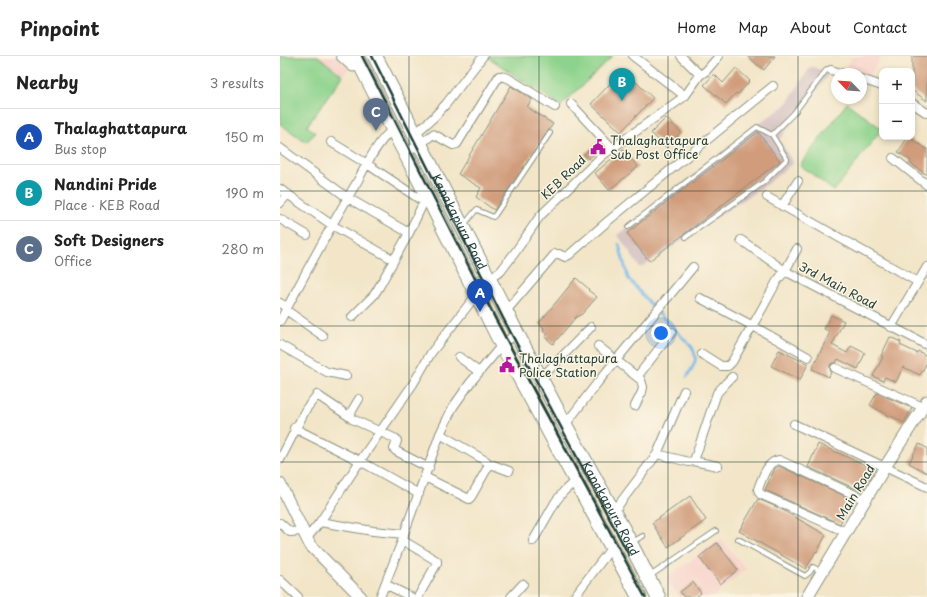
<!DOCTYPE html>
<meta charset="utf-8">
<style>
body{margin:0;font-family:"Playpen Sans",sans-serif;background:#f2f2f2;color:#222}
.controls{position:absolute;right:12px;top:12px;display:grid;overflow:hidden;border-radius:8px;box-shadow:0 2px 6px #0003}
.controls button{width:36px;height:36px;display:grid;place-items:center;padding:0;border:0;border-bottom:1px solid #e0e0e0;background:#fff;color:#222;font:20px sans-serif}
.compass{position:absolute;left:551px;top:12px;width:36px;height:36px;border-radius:50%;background:#fff;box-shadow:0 2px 6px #0003;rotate:295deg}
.you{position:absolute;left:381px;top:277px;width:14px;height:14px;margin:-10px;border:3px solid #fff;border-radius:50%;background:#1a73e8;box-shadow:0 0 0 6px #1a73e833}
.badge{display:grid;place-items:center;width:26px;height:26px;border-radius:50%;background:#1a73e8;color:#fff;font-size:13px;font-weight:700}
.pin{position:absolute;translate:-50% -33px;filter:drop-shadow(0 1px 2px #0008)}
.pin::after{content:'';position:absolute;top:21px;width:14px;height:12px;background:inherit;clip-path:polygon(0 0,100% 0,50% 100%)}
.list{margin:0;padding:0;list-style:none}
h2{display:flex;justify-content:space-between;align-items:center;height:52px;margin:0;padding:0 16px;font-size:17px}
h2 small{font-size:13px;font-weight:400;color:#767676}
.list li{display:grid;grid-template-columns:26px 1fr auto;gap:12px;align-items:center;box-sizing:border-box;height:56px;padding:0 16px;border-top:1px solid #e0e0e0}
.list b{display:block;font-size:15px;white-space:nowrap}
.list p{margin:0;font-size:13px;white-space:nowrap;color:#767676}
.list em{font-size:13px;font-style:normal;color:#767676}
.map{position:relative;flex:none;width:647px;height:541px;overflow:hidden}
header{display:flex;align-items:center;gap:24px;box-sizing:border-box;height:56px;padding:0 20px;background:#fff;border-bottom:1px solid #e0e0e0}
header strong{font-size:19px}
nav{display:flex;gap:22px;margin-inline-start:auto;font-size:14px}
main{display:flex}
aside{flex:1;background:#fff}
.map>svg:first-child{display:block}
.built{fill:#f7d1c9}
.industrial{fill:#d2bfc1}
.green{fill:#8ed38d;stroke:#568860}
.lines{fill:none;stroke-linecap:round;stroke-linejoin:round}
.stream{stroke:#73b9ea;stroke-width:2.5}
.building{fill:#d09c7c}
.service-casing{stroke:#88917e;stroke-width:6}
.minor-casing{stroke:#88917e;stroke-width:10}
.tertiary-casing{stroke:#88917e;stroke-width:13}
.trunk-casing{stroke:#88917e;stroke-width:16}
.service{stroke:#fff;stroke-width:4}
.minor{stroke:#fff;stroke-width:8}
.tertiary{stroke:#fff;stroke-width:11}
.trunk{stroke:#fff;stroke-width:14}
.rail{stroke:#1f3d34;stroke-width:2.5}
.grid{fill:none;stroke:#1f3d34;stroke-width:1;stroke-opacity:0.55}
.labels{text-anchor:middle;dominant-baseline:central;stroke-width:3;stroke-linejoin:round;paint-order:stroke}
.poi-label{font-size:12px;fill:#1f3d34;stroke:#fcf5e5;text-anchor:start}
.street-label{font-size:12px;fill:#1f3d34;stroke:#fcf5e5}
</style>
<header>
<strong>Pinpoint</strong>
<nav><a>Home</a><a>Map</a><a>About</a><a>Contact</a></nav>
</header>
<main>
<aside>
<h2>Nearby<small>3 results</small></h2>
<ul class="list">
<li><span class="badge" style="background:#1a4fb4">A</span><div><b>Thalaghattapura</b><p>Bus stop</p></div><em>150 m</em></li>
<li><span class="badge" style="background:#0f9aa8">B</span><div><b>Nandini Pride</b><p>Place · KEB Road</p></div><em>190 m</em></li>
<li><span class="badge" style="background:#5c6f8a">C</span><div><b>Soft Designers</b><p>Office</p></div><em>280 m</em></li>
</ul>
</aside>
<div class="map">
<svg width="647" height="541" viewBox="0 0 647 541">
<rect width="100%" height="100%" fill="#fcf5e5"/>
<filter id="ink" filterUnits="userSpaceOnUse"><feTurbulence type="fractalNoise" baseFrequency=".025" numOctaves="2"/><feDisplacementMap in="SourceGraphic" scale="8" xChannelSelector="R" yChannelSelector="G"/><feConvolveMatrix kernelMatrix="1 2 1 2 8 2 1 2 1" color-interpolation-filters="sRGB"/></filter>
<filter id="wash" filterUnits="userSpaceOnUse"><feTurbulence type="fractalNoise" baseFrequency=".012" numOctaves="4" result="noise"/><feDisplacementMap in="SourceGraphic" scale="16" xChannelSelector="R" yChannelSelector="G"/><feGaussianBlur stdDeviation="0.9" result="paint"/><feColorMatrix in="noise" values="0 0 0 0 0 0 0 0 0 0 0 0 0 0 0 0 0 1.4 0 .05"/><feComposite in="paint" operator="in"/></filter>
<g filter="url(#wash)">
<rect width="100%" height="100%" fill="#f2e5c8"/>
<path class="built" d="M38,0H56L69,12L63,20Z
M573,0H601L590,20L565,14Z
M441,483L466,513L433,541H400L385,523Z"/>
<path class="industrial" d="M531,10L549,18L499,84L513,107L483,131L360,212L338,179L476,69L505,50Z"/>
<path class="green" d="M0,0H38L63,20L27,70L36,77L26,86L0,68Z
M206,0H333L281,50Z
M567,47L602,73L554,135L520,109Z"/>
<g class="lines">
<path class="stream" d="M339,188L348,222L371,249L412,291C419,305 414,308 407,321"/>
</g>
<g id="blocks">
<path class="building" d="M467,0H495L484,14Z
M632,0H647V45L632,34Z
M456,12L470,25L458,38L456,37L446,48L424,29L434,18L443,27Z
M343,14L373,42L341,76L311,48Z
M231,30L252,43L247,51L273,68L214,154L196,141L201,132L178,118Z
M386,62L401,76L387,92L371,77Z
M478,76L500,105L369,205L347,177Z
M628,81L647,93V119L630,107L631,105L618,96Z
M319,86L323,91L308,103L304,98Z
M343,93L358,111L329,134L315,117Z
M296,222L309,233L308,234L317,241L302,258L296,261L273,288L265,281L268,278L263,274L264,272L259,267Z
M551,259L564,265L552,289L567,297L571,290L585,297L578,313L558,303L556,307H552L550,309V313L551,316L549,321L532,313L550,276L544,273Z
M610,281L621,286L620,289L637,297L638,295L647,300V306L640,319L623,311L616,326L605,321L603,325L593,320L603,301L601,300Z
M499,294L528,308L520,324L491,310Z
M597,337L632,352L624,367L611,360L610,361L590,349Z
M538,388L594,413L589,425L582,435L576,433L528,411Z
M639,388L647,392V417L629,407Z
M499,410L572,443L560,468L485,434L495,412Z
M410,440L426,464L388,491L372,467Z
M478,443L499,452L546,479L537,496L536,495L526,513L459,475Z
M437,487L458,514L440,528L430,514L429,515L419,501Z
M413,526L421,537L416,541H404L400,536Z"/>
</g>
</g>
<g filter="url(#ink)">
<use href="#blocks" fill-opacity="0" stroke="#88917e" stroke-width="1"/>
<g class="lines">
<defs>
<path id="service" d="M184,169L196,154H197L211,160L213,161L215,159L270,77
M348,171L477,71L492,79
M406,181L484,126L507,103L492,79L514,57L547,13L551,14
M458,483L525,520L530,516L533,511L542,516
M352,486L363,480
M370,520L436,475"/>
<path id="minor" d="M353,0L405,40
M401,0L420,19
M551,14L564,18
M581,23L602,30
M632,47L647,57
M291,48L332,92
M136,77L153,62L166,48L203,0
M51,86L87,108L144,146
M0,92L68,142L129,177
M125,97L141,88L153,78L173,89L177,88L219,20H220L228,22L275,51
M613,102L647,129
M0,133L52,169L114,204
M487,141L638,226
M0,147L8,138
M502,150L518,125
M0,163L27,179
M461,184L505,215L647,289
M209,223L221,215L236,195L260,160L323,99L405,40L420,19L426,15L439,0
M420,242L473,270L528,301
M0,247L7,251
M6,254L43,280
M226,255L275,198H279L285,201L289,199L328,165L493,30
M72,261L94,239L99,231L129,177L147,139
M0,265C25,218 50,171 77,126C85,111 100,81 114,73
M611,271L647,211
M0,289L47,316L66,320
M318,290L361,324L363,331L362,336L355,350
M422,298L441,310H448L452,306L483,251L497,225L505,215L517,193
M179,301L199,316
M555,312L643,351
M357,321L392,276
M261,322L311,271
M79,343L70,358V361L72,363L116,383L117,385L114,393L116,395L149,412
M514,368L647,431
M285,369L318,326L413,211
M14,372L80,405L139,438
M377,398L409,406L413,405L415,402L437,337L446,327L452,321
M0,404L26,353L37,339L70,361
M413,405L438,410
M208,407L229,415
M145,421L189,443L191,441L208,411V407L206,405L160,378
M334,455L377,398L404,335
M40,466L93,475L124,478L160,378L173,351L190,327L222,289L237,277
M0,467L10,476L23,475
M566,476L480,438L478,433C482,423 487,405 499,404L586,444
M27,482L40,466L80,405L133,328L151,297L197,238
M122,484L157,505V507L138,541
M253,485L276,445L284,435L296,424
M0,524L18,541
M105,528L131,541
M100,541L124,480
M231,541L243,528
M294,541L332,491"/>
<path id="tertiary" d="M62,0L73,10L81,8
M0,428L30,489L81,541
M527,541L605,411L647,345"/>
<g id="trunk">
<path d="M76,0L120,87L147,139L222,289L359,541"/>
<path id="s1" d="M95,0L235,274L285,369L344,475L378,541"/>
</g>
</defs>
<use href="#service" class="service-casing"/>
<use href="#minor" class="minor-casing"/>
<use href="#tertiary" class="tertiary-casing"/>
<use href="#trunk" class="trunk-casing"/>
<use href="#service" class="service"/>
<use href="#minor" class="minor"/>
<use href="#tertiary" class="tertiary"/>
<use href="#trunk" class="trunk"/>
<path class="rail" d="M82,0L216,264L365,541
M92,0L223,262L349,499"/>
</g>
</g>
<path class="grid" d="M129,0V541M259,0V541M388,0V541M518,0V541M0,135H647M0,270H647M0,406H647"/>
<defs>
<symbol id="civic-bare" viewBox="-9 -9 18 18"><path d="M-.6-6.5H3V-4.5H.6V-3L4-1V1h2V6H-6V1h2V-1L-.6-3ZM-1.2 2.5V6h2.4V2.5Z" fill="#b5179e" stroke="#fcf5e5" stroke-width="2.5" paint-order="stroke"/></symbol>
</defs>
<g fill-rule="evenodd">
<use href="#civic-bare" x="307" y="80" width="22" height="22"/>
<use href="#civic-bare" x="216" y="298" width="22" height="22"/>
</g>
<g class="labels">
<g class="poi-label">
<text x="330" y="84">Thalaghattapura<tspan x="330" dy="14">Sub Post Office</tspan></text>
<text x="239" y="302">Thalaghattapura<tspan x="239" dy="14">Police Station</tspan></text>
</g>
<g class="street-label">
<text transform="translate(283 121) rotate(-44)">KEB Road</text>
<text stroke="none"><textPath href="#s1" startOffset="186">Kanakapura Road</textPath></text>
<text transform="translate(558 229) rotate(28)">3rd Main Road</text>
<text transform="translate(575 436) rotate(-59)">Main Road</text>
<text stroke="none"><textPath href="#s1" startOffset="510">Kanakapura Road</textPath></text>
</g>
</g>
</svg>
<div class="controls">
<button>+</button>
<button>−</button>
</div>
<svg class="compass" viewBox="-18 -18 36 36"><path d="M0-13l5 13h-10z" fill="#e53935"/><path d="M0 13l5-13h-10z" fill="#767676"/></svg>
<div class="you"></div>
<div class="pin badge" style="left:200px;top:256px;background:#1a4fb4">A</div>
<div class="pin badge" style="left:342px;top:45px;background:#0f9aa8">B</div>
<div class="pin badge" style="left:96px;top:75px;background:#5c6f8a">C</div>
</div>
</main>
